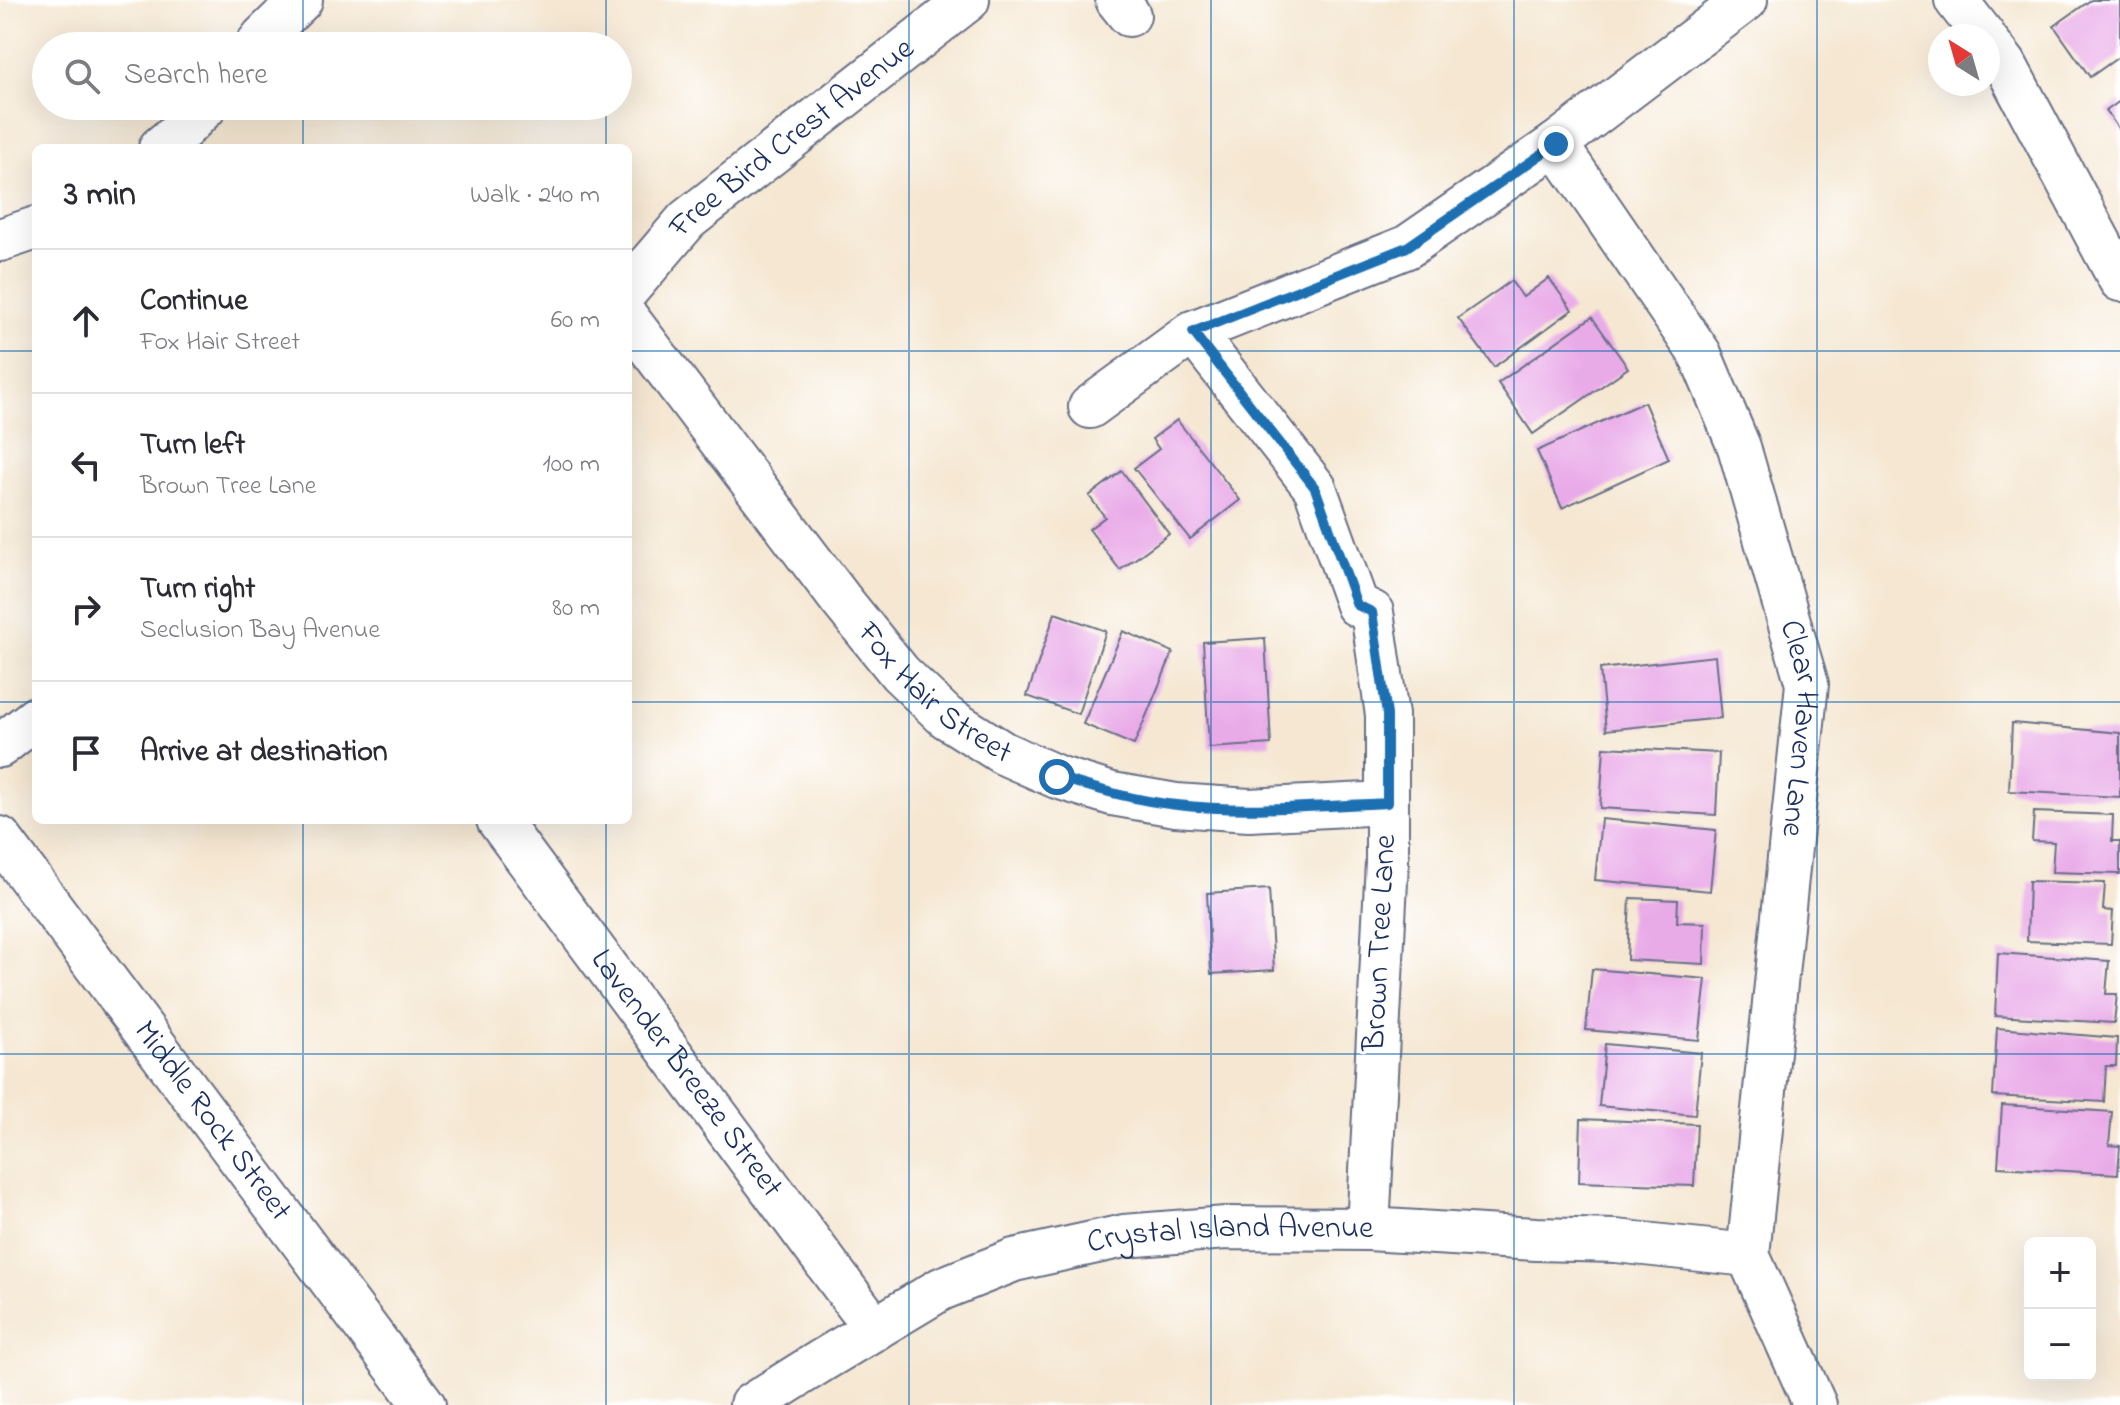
<!DOCTYPE html>
<meta charset="utf-8">
<style>
body{margin:0;font-family:"Indie Flower",sans-serif;background:#f2f2f3;color:#2b2b33}
.controls{position:absolute;right:24px;bottom:24px;display:grid;overflow:hidden;border-radius:12px;box-shadow:0 8px 32px #0002}
.controls button{width:72px;height:72px;display:grid;place-items:center;padding:0;border:0;border-bottom:2px solid #e1e1e2;background:#fff;color:#2b2b33;font:40px sans-serif}
.compass{position:absolute;left:1928px;top:24px;width:72px;height:72px;border-radius:50%;background:#fff;box-shadow:0 8px 32px #0002;rotate:323deg}
.stop{position:absolute;width:24px;height:24px;margin:-18px;border:6px solid #1f6fb2;border-radius:50%;background:#fff}
.stop.end{background:#1f6fb2;border-color:#fff;box-shadow:0 2px 8px #0008}
.list{margin:0;padding:0;list-style:none}
h2{display:flex;justify-content:space-between;align-items:center;height:104px;margin:0;padding:0 32px;font-size:34px}
h2 small{font-size:26px;font-weight:400;color:#7c7c81}
.list li{display:grid;grid-template-columns:52px 1fr auto;gap:24px;align-items:center;box-sizing:border-box;height:144px;padding:0 32px;border-top:2px solid #e1e1e2}
.list b{display:block;font-size:30px;white-space:nowrap}
.list p{margin:0;font-size:26px;white-space:nowrap;color:#7c7c81}
.list em{font-size:26px;font-style:normal;color:#7c7c81}
.icon{flex:none;width:44px;height:44px;fill:none;stroke:currentColor;stroke-width:2;stroke-linecap:round;stroke-linejoin:round}
.map{position:relative;flex:none;width:2120px;height:1405px;overflow:hidden}
.search{position:absolute;background:#fff;box-shadow:0 8px 32px #0002;left:32px;top:32px;width:600px;height:88px;display:flex;align-items:center;gap:20px;box-sizing:border-box;padding:0 28px;border-radius:44px;color:#7c7c81;font-size:30px}
.panel{position:absolute;background:#fff;box-shadow:0 8px 32px #0002;left:32px;top:144px;width:600px;height:680px;border-radius:12px}
.map>svg:first-child{display:block}
.building{fill:#e9aae8}
.lines{fill:none;stroke-linecap:round;stroke-linejoin:round}
.street-casing{stroke:#676f86;stroke-width:46}
.street{stroke:#fff;stroke-width:42}
.route{stroke:#1f6fb2;stroke-width:10}
.grid{fill:none;stroke:#1f6fb2;stroke-width:2;stroke-opacity:0.55}
.labels{text-anchor:middle;dominant-baseline:central;stroke-width:6;stroke-linejoin:round;paint-order:stroke}
.street-label{font-size:32px;fill:#1b2f5e;stroke:#fff}
</style>
<div class="map">
<svg width="2120" height="1405" viewBox="0 0 2120 1405">
<rect width="100%" height="100%" fill="#fff"/>
<filter id="ink" filterUnits="userSpaceOnUse"><feTurbulence type="fractalNoise" baseFrequency=".0125" numOctaves="2"/><feDisplacementMap in="SourceGraphic" scale="16" xChannelSelector="R" yChannelSelector="G"/><feConvolveMatrix kernelMatrix="1 2 1 2 8 2 1 2 1" color-interpolation-filters="sRGB"/></filter>
<filter id="wash" filterUnits="userSpaceOnUse"><feTurbulence type="fractalNoise" baseFrequency=".006" numOctaves="4" result="noise"/><feDisplacementMap in="SourceGraphic" scale="32" xChannelSelector="R" yChannelSelector="G"/><feGaussianBlur stdDeviation="1.8" result="paint"/><feColorMatrix in="noise" values="0 0 0 0 0 0 0 0 0 0 0 0 0 0 0 0 0 1.4 0 .05"/><feComposite in="paint" operator="in"/></filter>
<g filter="url(#wash)">
<rect width="100%" height="100%" fill="#f5e7d1"/>
<g id="blocks">
<path class="building" d="M2091,0H2120V56L2090,77L2054,26Z
M2120,101V131L2106,111Z
M1549,278L1572,310L1494,367L1458,318L1511,281L1523,297Z
M1592,317L1628,368L1533,434L1498,383Z
M1644,402L1669,459L1562,508L1537,451Z
M1177,420L1240,500L1190,539L1134,468L1159,449L1152,439Z
M1122,471L1169,534L1120,570L1089,529L1105,517L1089,496Z
M1055,613L1106,631L1078,714L1027,696Z
M1123,631L1173,652L1134,745L1083,724Z
M1265,638L1271,744L1209,748L1203,642Z
M1715,656L1721,718L1606,730L1600,669Z
M2012,723L2120,733V797L2009,791Z
M1604,747L1719,753L1716,815L1600,808Z
M2034,812L2113,815L2112,841H2120V874L2052,872L2054,842L2032,841Z
M1601,819L1716,830L1710,891L1595,880Z
M2029,881L2105,883L2103,910L2113,911L2111,944L2027,941Z
M1269,889L1274,970L1211,974L1207,893Z
M1630,898L1678,900L1677,922L1705,923L1704,964L1627,960Z
M1998,953L2109,961L2106,994H2117L2114,1023L1995,1016Z
M1592,969L1706,979L1699,1040L1586,1030Z
M1997,1028L2117,1038L2116,1066H2106L2104,1102L1993,1096Z
M1605,1044L1701,1053L1695,1115L1599,1106Z
M2002,1105L2112,1112L2109,1145L2120,1146L2118,1174L1998,1167Z
M1581,1119L1697,1124L1694,1186L1579,1182Z"/>
</g>
</g>
<g filter="url(#ink)">
<use href="#blocks" fill-opacity="0" stroke="#676f86" stroke-width="2"/>
<g class="lines">
<defs>
<g id="street">
<path d="M1117,0L1129,15"/>
<path d="M1956,0L1984,36"/>
<path d="M1988,42L2005,64L2120,280"/>
<path d="M256,46L263,37L301,0"/>
<path id="s1" d="M1556,144L1700,354L1739,447L1807,684L1748,1255L1815,1405"/>
<path d="M160,148L184,128L206,106"/>
<path d="M0,240L36,228"/>
<path id="s2" d="M628,289L687,220L968,0"/>
<path id="s3" d="M628,319L841,600L900,673L946,717L1003,753L1057,777L1112,794L1176,805L1249,810L1387,803"/>
<path d="M1193,332L1315,488L1357,605L1372,612L1387,715V862L1368,1229"/>
<path d="M1090,407L1193,332L1407,247L1556,144L1746,0"/>
<path d="M0,746L36,718"/>
<path id="s4" d="M498,820L875,1329"/>
<path id="s5" d="M0,838L424,1405"/>
<path id="s6" d="M751,1405L821,1361L941,1289L1014,1260L1124,1236L1226,1228L1368,1229L1536,1239L1616,1241L1748,1255"/>
</g>
</defs>
<use href="#street" class="street-casing"/>
<use href="#street" class="street"/>
</g>
</g>
<g class="lines" filter="url(#ink)">
<path class="route" d="M1057,777C1097,789 1136,801 1177,805C1247,813 1317,806 1387,803V715L1372,612L1357,605L1315,488L1193,332L1407,247L1556,144"/>
</g>
<path class="grid" d="M303,0V46M606,0V46M909,0V1405M1211,0V1405M1514,0V1405M1817,0V1405M303,106V148M606,106V148M0,351H36M628,351H2120M0,702H36M628,702H2120M303,820V1405M606,820V1405M0,1054H2120"/>
<g class="labels">
<g class="street-label">
<text stroke="none"><textPath href="#s2" startOffset="224">Free Bird Crest Avenue</textPath></text>
<text stroke="none"><textPath href="#s3" startOffset="486">Fox Hair Street</textPath></text>
<text stroke="none"><textPath href="#s1" startOffset="646">Clear Haven Lane</textPath></text>
<text transform="translate(1381 943) rotate(-87)">Brown Tree Lane</text>
<text stroke="none"><textPath href="#s4" startOffset="316">Lavender Breeze Street</textPath></text>
<text stroke="none"><textPath href="#s5" startOffset="354">Middle Rock Street</textPath></text>
<text stroke="none"><textPath href="#s6" startOffset="520">Crystal Island Avenue</textPath></text>
</g>
</g>
</svg>
<div class="controls">
<button>+</button>
<button>−</button>
</div>
<svg class="compass" viewBox="-18 -18 36 36"><path d="M0-13l5 13h-10z" fill="#e53935"/><path d="M0 13l5-13h-10z" fill="#7c7c81"/></svg>
<div class="stop" style="left:1057px;top:777px"></div>
<div class="stop end" style="left:1556px;top:144px"></div>
<div class="search"><svg class="icon" aria-label="search" viewBox="0 0 24 24"><circle cx="10" cy="10" r="6"/><path d="M15 15l6 6"/></svg>Search here</div>
<section class="panel">
<h2>3 min<small>Walk · 240 m</small></h2>
<ul class="list">
<li><svg class="icon" aria-label="ahead" viewBox="0 0 24 24"><path d="M12 20V5M6 11l6-6 6 6"/></svg><div><b>Continue</b><p>Fox Hair Street</p></div><em>60 m</em></li>
<li><svg class="icon" aria-label="left" viewBox="0 0 24 24"><path d="M17 20v-9H6M10 6l-5 5 5 5"/></svg><div><b>Turn left</b><p>Brown Tree Lane</p></div><em>100 m</em></li>
<li><svg class="icon" aria-label="right" viewBox="0 0 24 24"><path d="M7 20v-9h11M14 6l5 5-5 5"/></svg><div><b>Turn right</b><p>Seclusion Bay Avenue</p></div><em>80 m</em></li>
<li><svg class="icon" aria-label="arrive" viewBox="0 0 24 24"><path d="M6 21V4h12l-3 4 3 4H6"/></svg><div><b>Arrive at destination</b></div></li>
</ul>
</section>
</div>
